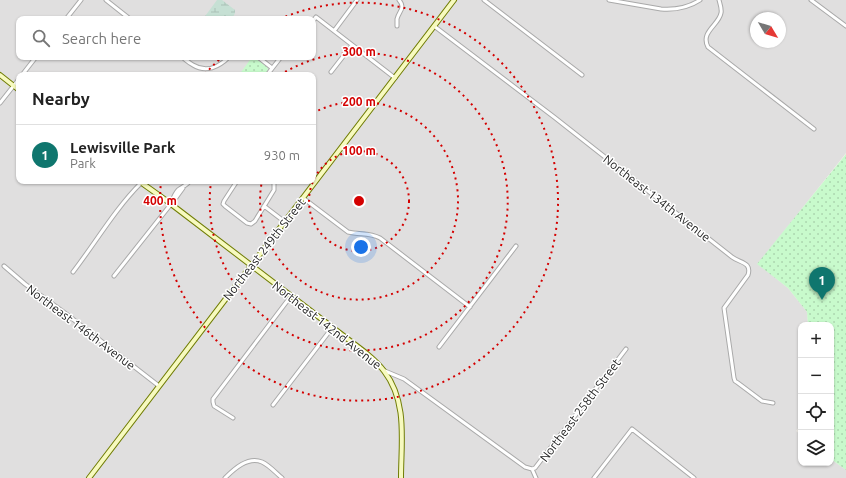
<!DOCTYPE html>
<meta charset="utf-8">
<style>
body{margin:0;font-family:Ubuntu,sans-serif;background:#f6f6f6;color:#222}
.controls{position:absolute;right:12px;bottom:12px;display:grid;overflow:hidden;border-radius:8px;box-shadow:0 1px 3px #0004}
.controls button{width:36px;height:36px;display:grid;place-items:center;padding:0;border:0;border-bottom:1px solid #e0e0e0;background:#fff;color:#222;font:20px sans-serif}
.compass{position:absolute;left:750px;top:12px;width:36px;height:36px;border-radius:50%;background:#fff;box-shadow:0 1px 3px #0004;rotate:128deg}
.you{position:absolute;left:361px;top:247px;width:14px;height:14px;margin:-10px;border:3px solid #fff;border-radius:50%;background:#1a73e8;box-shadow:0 0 0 6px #1a73e833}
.badge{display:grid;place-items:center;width:26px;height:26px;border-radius:50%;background:#0f766e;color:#fff;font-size:13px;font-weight:700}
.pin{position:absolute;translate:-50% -33px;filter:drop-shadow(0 1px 2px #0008)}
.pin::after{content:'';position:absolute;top:21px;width:14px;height:12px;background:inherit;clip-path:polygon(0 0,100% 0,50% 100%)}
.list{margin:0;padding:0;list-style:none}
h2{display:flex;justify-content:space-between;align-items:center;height:52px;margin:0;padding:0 16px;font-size:17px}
h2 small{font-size:13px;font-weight:400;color:#767676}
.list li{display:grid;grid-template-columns:26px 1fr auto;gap:12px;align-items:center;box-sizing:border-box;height:60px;padding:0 16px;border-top:1px solid #e0e0e0}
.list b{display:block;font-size:15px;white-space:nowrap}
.list p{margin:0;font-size:13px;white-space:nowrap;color:#767676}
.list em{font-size:13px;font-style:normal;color:#767676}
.icon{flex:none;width:22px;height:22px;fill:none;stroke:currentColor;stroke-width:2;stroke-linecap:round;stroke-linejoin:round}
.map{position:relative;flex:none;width:846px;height:478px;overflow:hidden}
.search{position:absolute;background:#fff;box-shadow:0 1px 3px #0004;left:16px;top:16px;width:300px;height:44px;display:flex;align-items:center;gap:10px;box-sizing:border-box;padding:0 14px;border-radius:8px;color:#767676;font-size:15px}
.panel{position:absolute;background:#fff;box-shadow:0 1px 3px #0004;left:16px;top:72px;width:300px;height:112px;border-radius:8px}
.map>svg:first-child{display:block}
.residential{fill:#e0dfdf;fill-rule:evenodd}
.wetland{fill:url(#wetland-marsh)}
.park{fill:url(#park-dots)}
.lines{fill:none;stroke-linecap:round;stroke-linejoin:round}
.street-casing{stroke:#a9a9a9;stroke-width:5}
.secondary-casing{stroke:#707d05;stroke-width:6}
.street{stroke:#fff;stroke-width:3}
.secondary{stroke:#f7fabf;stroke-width:4}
.ring{fill:none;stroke:#d40000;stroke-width:2;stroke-dasharray:2 4}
.labels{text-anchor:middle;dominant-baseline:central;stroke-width:3;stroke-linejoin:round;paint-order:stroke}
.street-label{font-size:12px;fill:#222;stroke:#fff}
.centre{fill:#d40000;stroke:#fff;stroke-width:2}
.ring-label{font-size:12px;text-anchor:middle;font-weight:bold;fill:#d40000;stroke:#fff;stroke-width:3;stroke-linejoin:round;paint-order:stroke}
</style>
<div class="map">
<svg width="846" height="478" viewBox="0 0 846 478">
<defs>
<pattern id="wetland-marsh" width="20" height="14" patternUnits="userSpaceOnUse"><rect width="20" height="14" fill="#c6e0d4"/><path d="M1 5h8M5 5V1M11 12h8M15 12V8" fill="none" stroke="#aac0b6"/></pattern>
<pattern id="park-dots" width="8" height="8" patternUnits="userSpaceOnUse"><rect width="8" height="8" fill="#c8facc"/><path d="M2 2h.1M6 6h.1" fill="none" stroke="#acd6af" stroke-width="1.8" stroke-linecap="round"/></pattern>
</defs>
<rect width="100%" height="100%" fill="#f2efe9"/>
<path class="residential" d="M0,0H846V153L758,264L788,288L807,312L808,325H801V424L796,431L801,435V463H831V459L846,470V478H0ZM756,18H780V42H756ZM19,19H313V57H19ZM19,75H313V181H19Z"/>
<path class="wetland" d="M217,0H222L235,10V13L232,19H203Z"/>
<path class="park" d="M252,57H254L267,67C269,70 267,72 265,75H239Z
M846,154V470L831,459V325H808L807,312L788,288L757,264Z"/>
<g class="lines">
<defs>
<path id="street" d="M106,0L130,19
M484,0L582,75
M609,0L661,9C675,10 688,8 700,0
M719,0C720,4 722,9 721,13C719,25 700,32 708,47L814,129
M811,0L846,26
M66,19L81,0
M313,21L316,17L395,78
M397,26C397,24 397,22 397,19C399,11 406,8 399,0
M434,26L554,117L732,257C740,263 752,262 748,275L724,308L734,378L735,381L738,383L762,401L773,403
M334,31L357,0
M182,57C186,60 189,63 193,65C206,73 219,67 229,57
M258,57L272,68
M331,72L352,45
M22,75L36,57
M267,75L281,57
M0,103L19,79
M237,181L224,201L223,204L225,206L247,223L251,224L255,221L274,190V184L273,181
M303,198L348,232C360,235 369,232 380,238L470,307
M171,203C173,198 175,193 178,190C182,187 187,185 190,181
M264,206L285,222
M4,266L25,284L65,313L159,386
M73,272C96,242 115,209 141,183
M114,276L175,199L183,188
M439,347L516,246
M385,371L404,379L525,467L532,469
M273,405L332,328
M233,418L214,406L213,402V399L291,296
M532,469L535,468L626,349
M532,469L536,478
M225,478C234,469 248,456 262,462C269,465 276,473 282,478
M594,478L632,429L694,478"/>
<path id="secondary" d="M0,75L19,90
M139,181L167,201L366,353C372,358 379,364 384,371C408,402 401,442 401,478
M89,478L454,0"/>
</defs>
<use href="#street" class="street-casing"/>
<use href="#secondary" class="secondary-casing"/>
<use href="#street" class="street"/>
<use href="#secondary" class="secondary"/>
</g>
<g class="ring">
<circle cx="359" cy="201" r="50"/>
<path d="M313 113A99 99 0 1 1 262 181"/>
<path d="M280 75A149 149 0 1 1 211 182"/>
<path d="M205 74A199 199 0 0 1 221 58M280 19A199 199 0 1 1 161 182"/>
</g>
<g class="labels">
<g class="street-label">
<text transform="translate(657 198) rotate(38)">Northeast 134th Avenue</text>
<text transform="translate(264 249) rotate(-52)">Northeast 249th Street</text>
<text transform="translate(327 325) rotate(38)">Northeast 142nd Avenue</text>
<text transform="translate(81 327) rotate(37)">Northeast 146th Avenue</text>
<text transform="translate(580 410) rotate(-53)">Northeast 258th Street</text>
</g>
</g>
<circle cx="359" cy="201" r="6" class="centre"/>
<g class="ring-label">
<text x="359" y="56">300 m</text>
<text x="359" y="106">200 m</text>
<text x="359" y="155">100 m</text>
<text x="160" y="205">400 m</text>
</g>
</svg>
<div class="controls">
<button>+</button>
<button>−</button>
<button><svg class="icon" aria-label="locate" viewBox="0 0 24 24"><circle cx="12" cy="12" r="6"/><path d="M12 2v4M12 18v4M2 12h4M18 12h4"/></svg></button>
<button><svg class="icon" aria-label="layers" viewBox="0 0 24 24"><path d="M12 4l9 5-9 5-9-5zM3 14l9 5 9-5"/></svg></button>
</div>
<svg class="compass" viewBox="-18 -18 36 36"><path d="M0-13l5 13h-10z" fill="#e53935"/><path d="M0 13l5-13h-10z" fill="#767676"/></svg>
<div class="you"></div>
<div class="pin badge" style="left:822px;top:300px">1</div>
<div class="search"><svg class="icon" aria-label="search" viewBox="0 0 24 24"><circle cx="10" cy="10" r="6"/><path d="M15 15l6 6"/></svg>Search here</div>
<section class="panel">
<h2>Nearby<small></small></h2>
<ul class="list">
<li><span class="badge">1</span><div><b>Lewisville Park</b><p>Park</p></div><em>930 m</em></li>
</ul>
</section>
</div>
